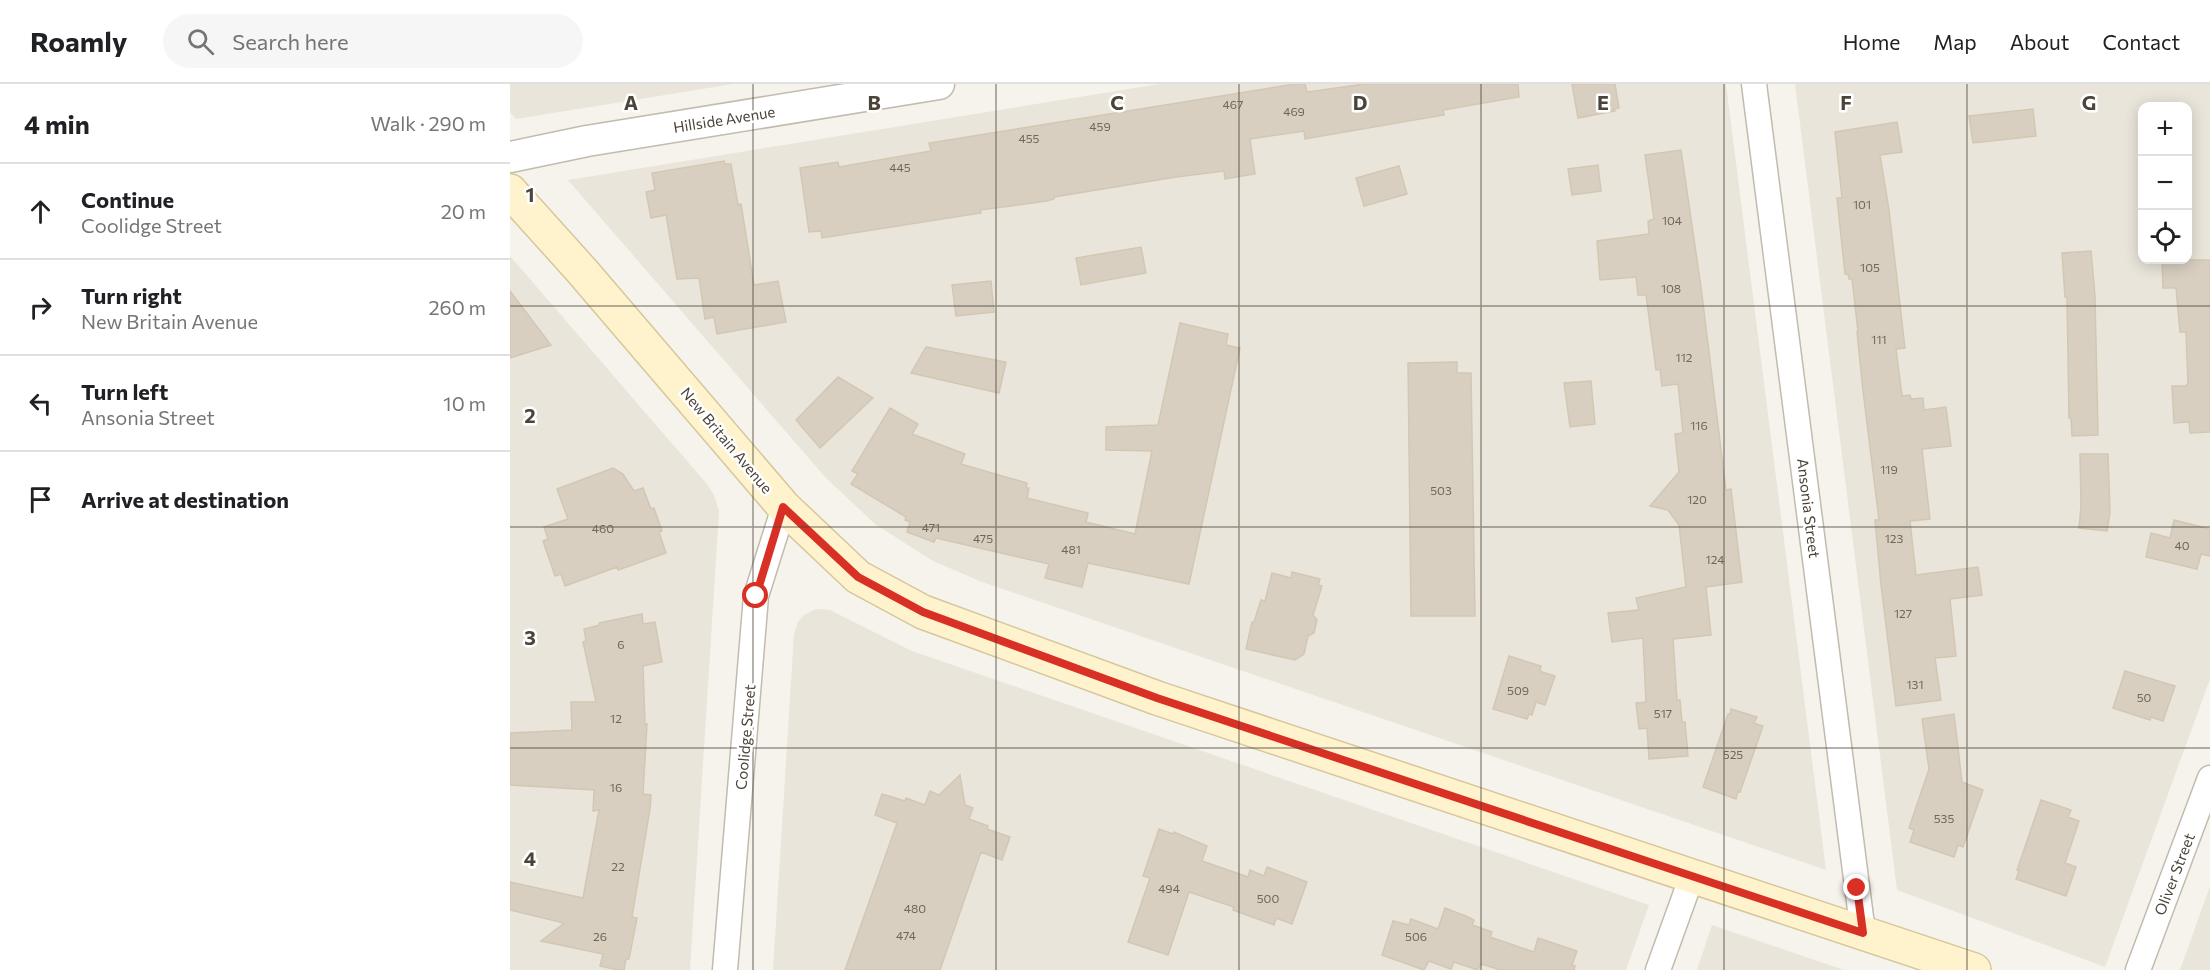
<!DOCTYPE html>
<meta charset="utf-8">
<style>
body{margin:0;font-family:Commissioner,sans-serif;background:#f6f6f6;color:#202124}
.controls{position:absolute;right:18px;top:18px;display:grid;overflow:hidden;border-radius:12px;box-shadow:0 3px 15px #0003}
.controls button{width:54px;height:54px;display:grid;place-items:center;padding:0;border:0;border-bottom:2px solid #e0e0e0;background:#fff;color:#202124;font:30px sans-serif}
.stop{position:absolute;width:18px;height:18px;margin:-14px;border:4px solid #d93025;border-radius:50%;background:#fff}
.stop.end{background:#d93025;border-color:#fff;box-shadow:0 2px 6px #0008}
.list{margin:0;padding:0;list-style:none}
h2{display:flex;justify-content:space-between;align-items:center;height:78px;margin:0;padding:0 24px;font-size:26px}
h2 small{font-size:20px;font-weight:400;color:#757577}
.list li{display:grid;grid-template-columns:39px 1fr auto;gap:18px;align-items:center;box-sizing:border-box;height:96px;padding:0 24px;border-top:2px solid #e0e0e0}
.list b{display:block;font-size:22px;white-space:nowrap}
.list p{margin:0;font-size:20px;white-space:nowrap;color:#757577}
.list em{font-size:20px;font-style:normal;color:#757577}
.icon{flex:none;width:33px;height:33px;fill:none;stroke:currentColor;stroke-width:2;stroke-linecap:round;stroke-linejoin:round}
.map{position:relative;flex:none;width:1700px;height:886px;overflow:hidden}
header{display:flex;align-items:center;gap:36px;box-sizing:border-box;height:84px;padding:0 30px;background:#fff;border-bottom:2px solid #e0e0e0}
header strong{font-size:28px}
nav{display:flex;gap:33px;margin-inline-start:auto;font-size:21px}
.search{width:420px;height:54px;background:#f6f6f6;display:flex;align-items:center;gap:15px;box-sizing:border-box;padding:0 21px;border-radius:33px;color:#757577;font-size:22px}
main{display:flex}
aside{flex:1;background:#fff}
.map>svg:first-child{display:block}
.residential{fill:#eae5da;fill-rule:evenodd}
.building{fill:#d8cfc1;stroke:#d3c7b4;stroke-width:1.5}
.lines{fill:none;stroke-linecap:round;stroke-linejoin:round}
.minor-casing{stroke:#c2bbae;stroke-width:27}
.tertiary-casing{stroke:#c2bbae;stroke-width:33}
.secondary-casing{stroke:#d6c79b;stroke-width:36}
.minor{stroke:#fff;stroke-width:24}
.tertiary{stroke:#fff;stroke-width:30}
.secondary{stroke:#fff3cd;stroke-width:33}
.route{stroke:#d93025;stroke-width:8}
.grid{fill:none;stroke:#4b4439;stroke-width:1.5;stroke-opacity:0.55}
.labels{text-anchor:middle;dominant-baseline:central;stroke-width:5;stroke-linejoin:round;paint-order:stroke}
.number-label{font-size:12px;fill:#6e675b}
.street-label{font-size:15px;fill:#4b4439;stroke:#fff}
.grid-label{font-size:20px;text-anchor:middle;font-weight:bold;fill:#4b4439;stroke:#fff;stroke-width:5;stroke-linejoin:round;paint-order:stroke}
</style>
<header>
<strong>Roamly</strong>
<div class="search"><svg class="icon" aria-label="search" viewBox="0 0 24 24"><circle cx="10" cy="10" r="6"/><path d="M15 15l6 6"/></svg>Search here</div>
<nav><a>Home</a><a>Map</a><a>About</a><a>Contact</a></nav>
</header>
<main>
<aside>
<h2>4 min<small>Walk · 290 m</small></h2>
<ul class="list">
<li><svg class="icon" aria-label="ahead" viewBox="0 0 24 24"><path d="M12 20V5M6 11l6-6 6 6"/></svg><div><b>Continue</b><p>Coolidge Street</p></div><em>20 m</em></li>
<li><svg class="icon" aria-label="right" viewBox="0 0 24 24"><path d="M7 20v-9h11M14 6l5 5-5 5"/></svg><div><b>Turn right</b><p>New Britain Avenue</p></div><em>260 m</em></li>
<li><svg class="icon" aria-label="left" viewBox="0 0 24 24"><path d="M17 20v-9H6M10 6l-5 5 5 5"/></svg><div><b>Turn left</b><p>Ansonia Street</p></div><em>10 m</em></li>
<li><svg class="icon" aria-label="arrive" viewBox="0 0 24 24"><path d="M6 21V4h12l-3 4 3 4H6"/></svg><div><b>Arrive at destination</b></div></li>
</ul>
</aside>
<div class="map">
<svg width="1700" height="886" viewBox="0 0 1700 886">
<rect width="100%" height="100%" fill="#f6f3ec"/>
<path class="residential" d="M0,0H223L6,35L0,28Z
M649,0H1216L1316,786L472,498L423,477L365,440L315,393L58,96Z
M1285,0H1700V595L1595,883L1387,806ZM1632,22H1678V176H1632Z
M0,172L197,400L204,411L209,427L180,886H0Z
M306,525L320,526L402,567L1139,821L1116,886H263L284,550L288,538L294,531Z
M1700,802V886H1670Z
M1202,841L1334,886H1187Z"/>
<path class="building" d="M785,0H795L797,8L855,0H1008L1009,13L933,26L934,31L795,55L794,47L740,55L745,90L715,95L714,87L666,93L544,113V115L537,117L470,126L471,129L312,154L311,147L299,148L290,84L328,78L329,83L421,67L419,59Z
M1062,0H1105L1109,24L1104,25L1105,27L1068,34Z
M1523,25L1526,52L1463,59L1459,32Z
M1387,38L1392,68L1370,71L1379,126L1395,264L1386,265L1392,312L1400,311L1401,315L1413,314L1414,326L1436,323L1441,362L1412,365L1420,435L1400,437L1406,491L1468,483L1472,511L1440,515L1446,572L1425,574L1431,616L1386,622L1371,501L1365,436H1369L1353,307L1347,248H1348L1342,195H1339L1338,190H1335L1327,114H1332L1325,48Z
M1171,66L1191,203L1216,406L1221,405L1232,498L1196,503L1201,551L1163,555L1167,616H1170L1172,638H1175L1178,672L1139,675L1137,644L1129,645L1126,619L1136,618L1133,554L1102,558L1098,529L1129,526L1126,514L1176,503L1169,441L1158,426L1140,422L1169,388L1165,350L1173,349L1168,300L1152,302L1150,285L1146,286L1136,211H1128L1126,193L1090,196L1087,157L1139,150L1138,137L1144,135L1135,71Z
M214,77L215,80H221L228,121L231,120L244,201L268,197L276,238L207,250L204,233L195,235L189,194L167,195L156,131L141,134L136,108L145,106L142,89Z
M1088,81L1091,107L1062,111L1058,85Z
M889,82L897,110L854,122L846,94Z
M631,163L636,189L571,201L566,174Z
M1581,167L1585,212L1588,351L1562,352L1561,334H1559L1557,213H1555L1552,169Z
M1652,176H1700V348L1680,349L1679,338L1664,339L1662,302H1676L1678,299L1676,248H1670L1666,204H1653Z
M481,197L484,228L446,232L442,201Z
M0,207L41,261L0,274Z
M670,239L718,250L716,261L730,264L679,500L578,479L572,503L535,494L539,480L426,454L424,458L397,448L400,438L395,436L396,433L341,400L348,390L342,387L380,324L408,340L402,350L455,370L451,380L517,399L516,404H519L517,414L578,429L576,438L625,450L642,367L596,366V343L648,341Z
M416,263L496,278L489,309L401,289Z
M947,278V289H961L965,532H901L898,279Z
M328,293L363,314L310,364L286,336Z
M1081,297L1085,340L1060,343L1054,299Z
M1570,370H1598L1600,428L1597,447L1569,444L1571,422Z
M103,384L113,390L124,407L133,404L141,425L144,424L152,447L149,448L156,469L108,486L107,483L55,502L51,490L45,492L33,457L38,455L34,443L58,435L47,405Z
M1664,436L1700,445V472L1691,470L1687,485L1636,473L1641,449L1660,454Z
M782,488L810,495L808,501L812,502L803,531L807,536L804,549L798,552L794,570L785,576L736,565L742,538H744L751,516L755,517L762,489L781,494Z
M132,530L133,540L145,538L152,578L133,582L135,641L137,640L133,710L141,711L140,725L122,833L127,834L119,875H116L114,886H108L90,882L93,870L31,857L54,839L0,826V798L73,814L89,726L83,727L84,706L0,701V649L62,646L61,618H86L73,558L76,557L74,545L90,541L89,539Z
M999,572L1031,582L1030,586L1032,588L1045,592L1035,621L1026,618L1022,631L1019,630L1017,635L983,625Z
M1615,587L1665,602L1653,637L1641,633L1640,636L1603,624Z
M1221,625L1247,633L1244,639L1253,642L1230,708L1228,707L1226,715L1193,703L1218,630H1220Z
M1444,630L1452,698L1473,706L1453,763L1448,761L1444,773L1400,758L1404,746L1399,744L1419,685L1412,635Z
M450,691L455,721L463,724L459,735L478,742L477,745L500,753L492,776L471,768L430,886H335L387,739L365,731L372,710L395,717L396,714L415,721L420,707L429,711Z
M1531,716L1561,726L1558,733L1569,737L1555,779L1566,783L1556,812L1506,795L1509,787L1507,786Z
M649,745L663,750L664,748L697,762L692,777L738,793L740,786L754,792L757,783L797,798L782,840L766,834L764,841L723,826L724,823L679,808L658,871L618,858L640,794L633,792Z
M935,824L958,833L964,836L962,841L982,848L980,853L1024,868L1028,854L1067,867L1062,881L1065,882L1064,886H991L971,880L968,886L944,878L941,885L919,877L914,886L872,871L883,837L899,841L901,835L928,845Z"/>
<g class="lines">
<defs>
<path id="minor" d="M1244,0L1353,849
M215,886L246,512L274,423
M1148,886L1182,792
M1628,886L1700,694"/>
<path id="tertiary" d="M0,73L77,57L429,0"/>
<path id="secondary" d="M0,107L72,187L274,423L348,493L413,528L647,614L1464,886"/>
</defs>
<use href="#minor" class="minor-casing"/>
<use href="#tertiary" class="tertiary-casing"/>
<use href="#secondary" class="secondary-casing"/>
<use href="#minor" class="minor"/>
<use href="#tertiary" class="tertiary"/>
<use href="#secondary" class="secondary"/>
</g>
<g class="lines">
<path class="route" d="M246,512L273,423L348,493L413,528L647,614L1353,849L1347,804"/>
</g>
<path class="grid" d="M243,0V886M486,0V886M729,0V886M971,0V886M1214,0V886M1457,0V886M0,222H1700M0,443H1700M0,664H1700"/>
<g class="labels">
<g class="number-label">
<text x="723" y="20">467</text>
<text x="784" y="27">469</text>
<text x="590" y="42">459</text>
<text x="519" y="54">455</text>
<text x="390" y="83">445</text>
<text x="1352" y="120">101</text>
<text x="1162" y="136">104</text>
<text x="1360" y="183">105</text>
<text x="1161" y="204">108</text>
<text x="1369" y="255">111</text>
<text x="1174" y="273">112</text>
<text x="1189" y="341">116</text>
<text x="1379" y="385">119</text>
<text x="931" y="406">503</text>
<text x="1187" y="415">120</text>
<text x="421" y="443">471</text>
<text x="93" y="444">460</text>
<text x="473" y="454">475</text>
<text x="1384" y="454">123</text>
<text x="1672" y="461">40</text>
<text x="561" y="465">481</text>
<text x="1205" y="475">124</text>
<text x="1393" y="529">127</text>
<text x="111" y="560">6</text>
<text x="1405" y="600">131</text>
<text x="1008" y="606">509</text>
<text x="1634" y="613">50</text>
<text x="1153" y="629">517</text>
<text x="106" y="634">12</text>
<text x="1223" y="670">525</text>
<text x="106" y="703">16</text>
<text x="1434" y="734">535</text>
<text x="108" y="782">22</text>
<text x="659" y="804">494</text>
<text x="758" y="814">500</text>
<text x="405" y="824">480</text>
<text x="396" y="851">474</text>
<text x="90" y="852">26</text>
<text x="906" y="852">506</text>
</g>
<g class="street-label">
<text transform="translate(214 35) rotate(-9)">Hillside Avenue</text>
<text transform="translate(217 356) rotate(50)">New Britain Avenue</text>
<text transform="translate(1299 424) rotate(83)">Ansonia Street</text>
<text transform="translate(235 653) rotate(-85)">Coolidge Street</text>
<text transform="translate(1664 790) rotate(-69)">Oliver Street</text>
</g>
</g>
<g class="grid-label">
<text x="121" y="26">A</text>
<text x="364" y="26">B</text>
<text x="607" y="26">C</text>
<text x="850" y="26">D</text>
<text x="1093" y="26">E</text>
<text x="1336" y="26">F</text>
<text x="1579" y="26">G</text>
<text x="20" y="118">1</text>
<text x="20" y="339">2</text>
<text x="20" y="561">3</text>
<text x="20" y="782">4</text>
</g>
</svg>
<div class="controls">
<button>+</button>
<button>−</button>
<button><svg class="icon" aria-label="locate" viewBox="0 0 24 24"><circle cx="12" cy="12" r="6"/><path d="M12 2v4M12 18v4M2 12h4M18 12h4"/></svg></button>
</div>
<div class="stop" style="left:246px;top:512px"></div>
<div class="stop end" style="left:1347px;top:804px"></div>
</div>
</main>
